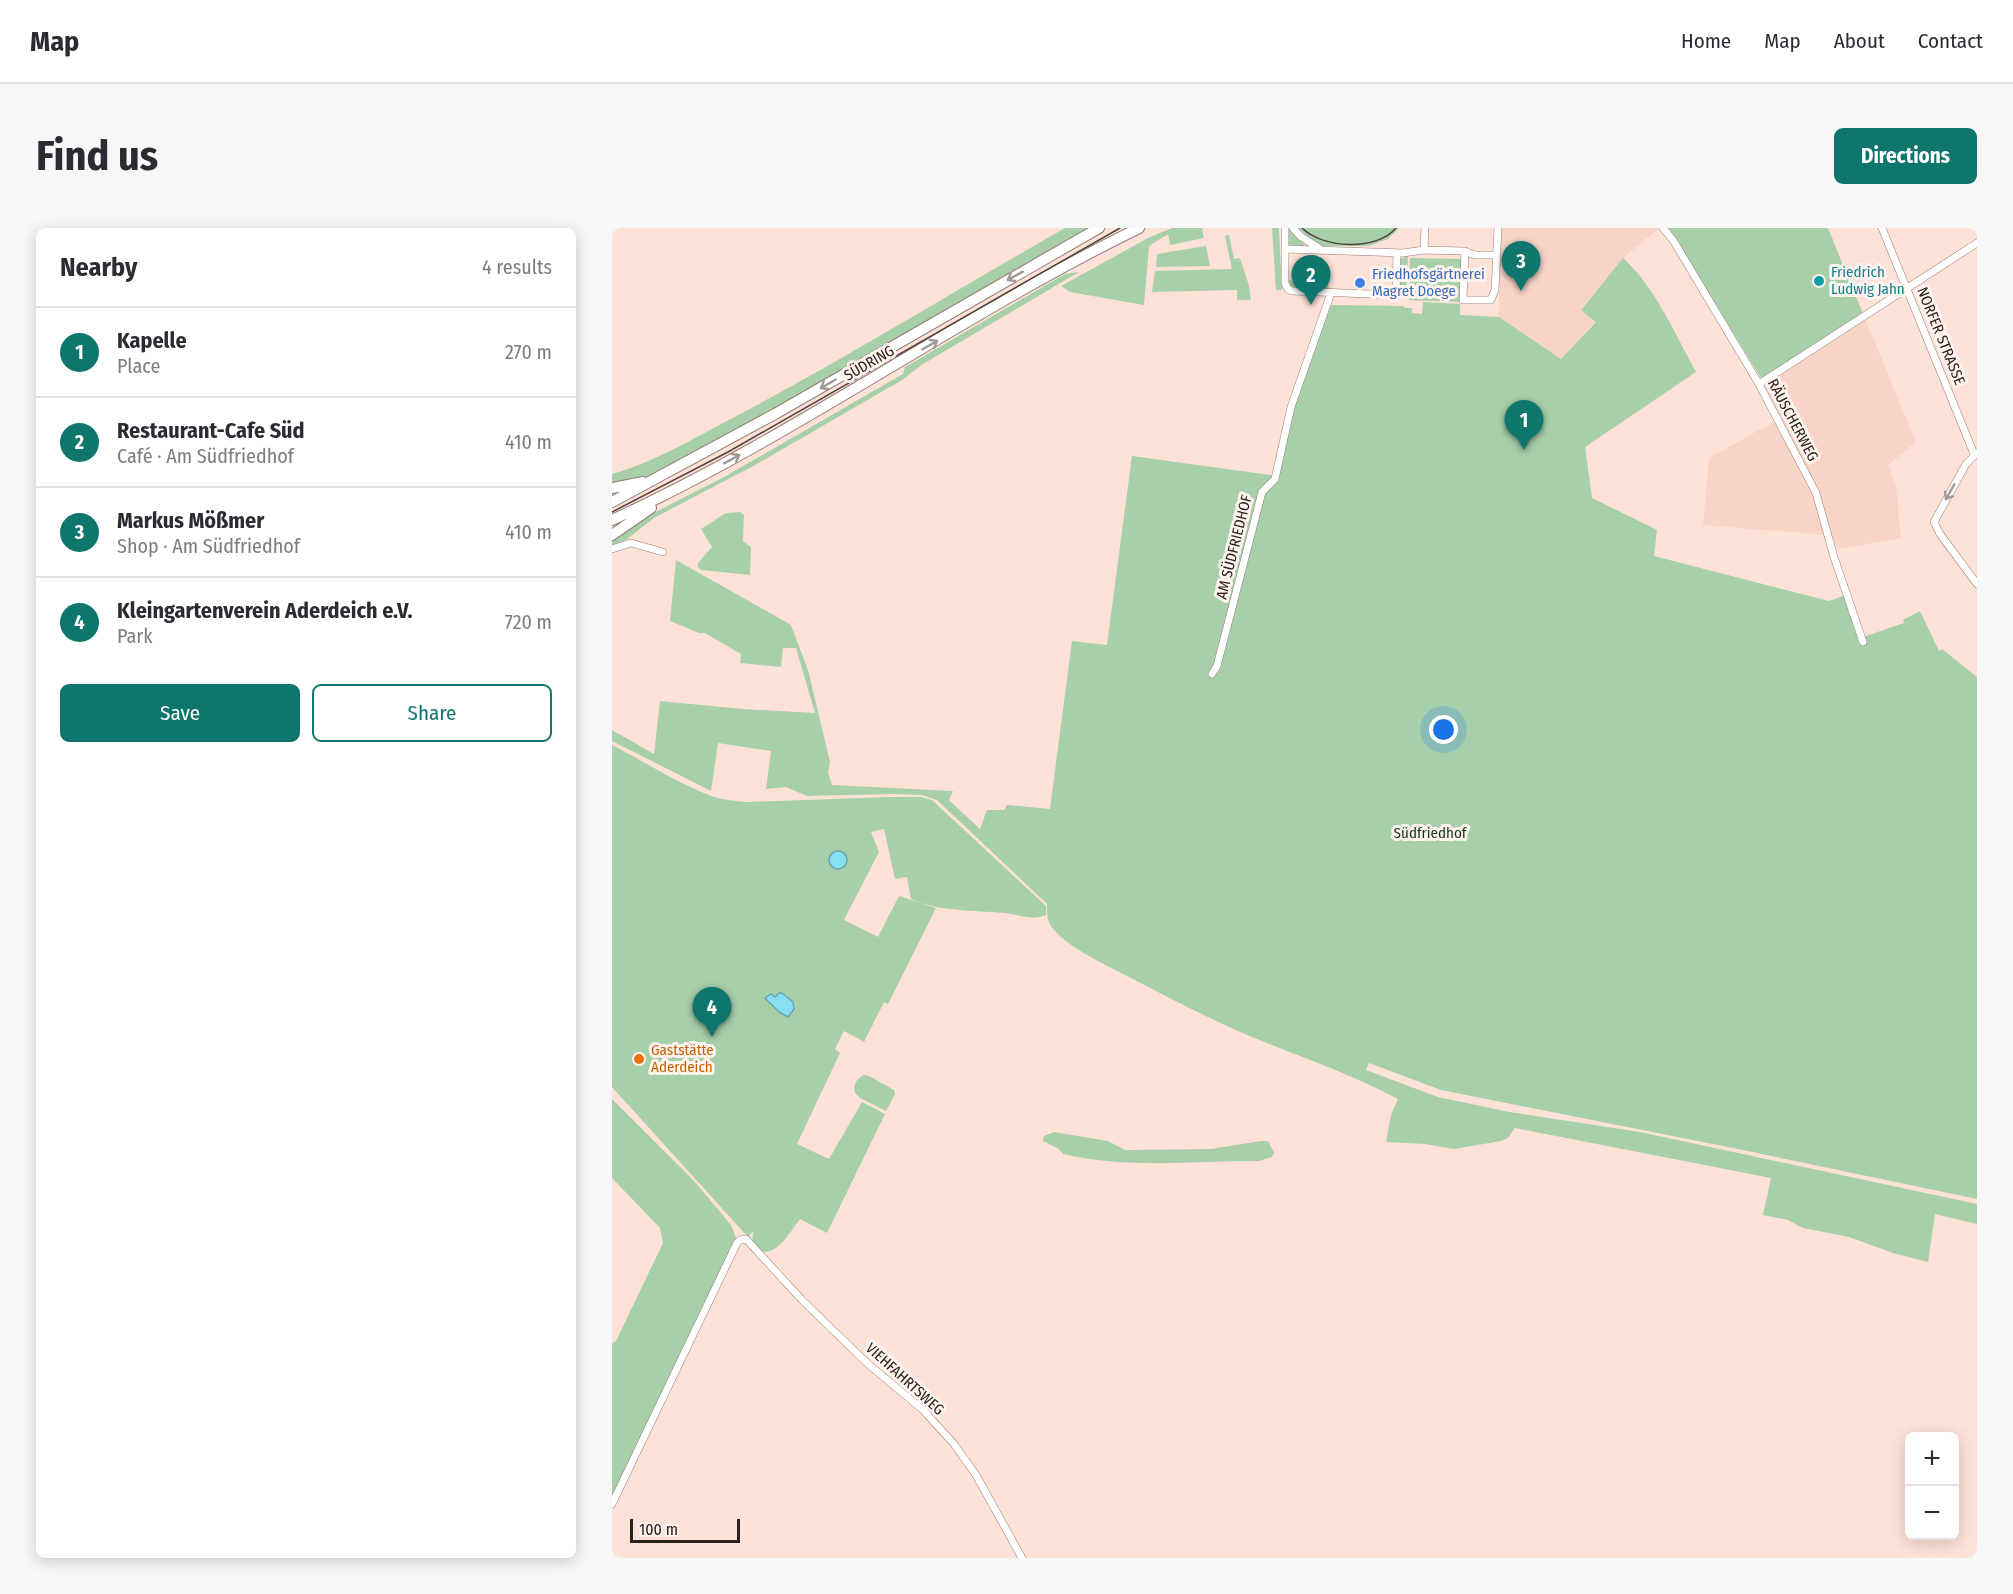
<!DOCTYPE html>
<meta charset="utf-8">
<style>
body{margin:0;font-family:"Fira Sans Condensed",sans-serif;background:#f7f7f7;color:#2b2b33}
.controls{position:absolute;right:18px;bottom:18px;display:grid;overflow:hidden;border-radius:9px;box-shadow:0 3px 15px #0003}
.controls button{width:54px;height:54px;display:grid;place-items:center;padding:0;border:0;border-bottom:2px solid #e1e1e2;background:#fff;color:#2b2b33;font:30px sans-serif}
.scale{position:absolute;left:18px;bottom:15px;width:110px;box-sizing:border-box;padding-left:6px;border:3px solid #2a201c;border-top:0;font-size:16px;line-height:21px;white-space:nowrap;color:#2a201c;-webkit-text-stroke:4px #fff3ef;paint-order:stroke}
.you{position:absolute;left:832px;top:502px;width:21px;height:21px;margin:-15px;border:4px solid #fff;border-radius:50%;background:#1a73e8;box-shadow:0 0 0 9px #1a73e833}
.badge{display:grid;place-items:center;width:39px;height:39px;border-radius:50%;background:#0f766e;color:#fff;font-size:20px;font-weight:700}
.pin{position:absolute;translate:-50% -50px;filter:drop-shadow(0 2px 3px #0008)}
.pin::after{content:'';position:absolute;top:32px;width:21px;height:18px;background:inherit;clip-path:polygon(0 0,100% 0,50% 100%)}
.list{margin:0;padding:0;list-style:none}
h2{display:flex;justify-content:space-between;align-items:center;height:78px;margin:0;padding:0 24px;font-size:26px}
h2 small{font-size:20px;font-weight:400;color:#7c7c81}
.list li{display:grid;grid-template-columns:39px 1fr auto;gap:18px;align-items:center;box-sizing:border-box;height:90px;padding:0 24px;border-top:2px solid #e1e1e2}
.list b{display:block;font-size:22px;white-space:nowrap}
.list p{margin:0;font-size:20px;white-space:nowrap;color:#7c7c81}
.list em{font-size:20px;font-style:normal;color:#7c7c81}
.actions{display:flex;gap:12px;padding:18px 24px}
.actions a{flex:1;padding:14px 0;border:2px solid #0f766e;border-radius:9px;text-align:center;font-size:21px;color:#0f766e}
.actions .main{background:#0f766e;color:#fff}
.map{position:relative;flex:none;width:1365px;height:1330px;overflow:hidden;border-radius:9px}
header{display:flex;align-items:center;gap:36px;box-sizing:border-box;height:84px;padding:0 30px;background:#fff;border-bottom:2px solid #e1e1e2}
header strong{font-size:28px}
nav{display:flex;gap:33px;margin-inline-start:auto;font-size:21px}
.intro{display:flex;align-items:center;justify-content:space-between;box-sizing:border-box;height:144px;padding:0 36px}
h1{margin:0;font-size:42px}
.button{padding:15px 27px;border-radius:9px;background:#0f766e;color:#fff;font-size:21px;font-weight:700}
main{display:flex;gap:36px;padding:0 36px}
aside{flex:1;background:#fff;border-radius:9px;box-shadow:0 3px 15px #0003}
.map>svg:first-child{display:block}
.built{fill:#f8d4c6}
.green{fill:#a6cfaa}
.water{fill:#87e0f1;stroke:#6ba6b1;stroke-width:1.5}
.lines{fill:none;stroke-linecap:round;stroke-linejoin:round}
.street-casing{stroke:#957c73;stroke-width:8}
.primary-casing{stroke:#957c73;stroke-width:12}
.street{stroke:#fff;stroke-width:7}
.primary{stroke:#fff;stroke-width:10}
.tram{stroke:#4f423d;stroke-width:1.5}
.oneway{stroke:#9f9b99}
.culture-dot{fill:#0f9aa8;stroke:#fff3ef;stroke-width:2}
.shop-dot{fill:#3f7fe0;stroke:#fff3ef;stroke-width:2}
.food-dot{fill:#e8710a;stroke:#fff3ef;stroke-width:2}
.labels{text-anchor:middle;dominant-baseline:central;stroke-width:6;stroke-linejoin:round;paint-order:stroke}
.culture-label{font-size:15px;fill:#0d838f;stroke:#fff3ef;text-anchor:start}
.shop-label{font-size:15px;fill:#366cbe;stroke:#fff3ef;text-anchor:start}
.street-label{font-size:15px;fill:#2a201c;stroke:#fff3ef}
.park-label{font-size:15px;fill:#103818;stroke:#fff3ef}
.food-label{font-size:15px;fill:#c56008;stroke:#fff3ef;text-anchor:start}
</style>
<header>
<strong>Map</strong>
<nav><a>Home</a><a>Map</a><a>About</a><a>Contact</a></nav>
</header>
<div class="intro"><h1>Find us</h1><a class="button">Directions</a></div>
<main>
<aside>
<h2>Nearby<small>4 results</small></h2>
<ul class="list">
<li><span class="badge">1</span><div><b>Kapelle</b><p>Place</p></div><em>270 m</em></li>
<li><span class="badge">2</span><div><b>Restaurant-Cafe Süd</b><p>Café · Am Südfriedhof</p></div><em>410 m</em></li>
<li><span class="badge">3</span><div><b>Markus Mößmer</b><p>Shop · Am Südfriedhof</p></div><em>410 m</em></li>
<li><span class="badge">4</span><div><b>Kleingartenverein Aderdeich e.V.</b><p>Park</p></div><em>720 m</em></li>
</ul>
<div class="actions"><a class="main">Save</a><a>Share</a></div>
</aside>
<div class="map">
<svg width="1365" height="1330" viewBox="0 0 1365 1330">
<rect width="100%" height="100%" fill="#fee2d7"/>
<path class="built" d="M889,0H1045L1046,1L1011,30L969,81L984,93L949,131L887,89Z
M1253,90L1304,214L1276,237L1284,259L1289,310L1227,321L1214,307L1091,297L1097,230L1163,193L1153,163V155Z"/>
<path class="green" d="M453,0H479L208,155L0,270V246C46,233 89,206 132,184C241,126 346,61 453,0Z
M560,0H590L592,10L558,17L556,6L537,18L532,77L458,64L449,58L538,9Z
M660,0H667L670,62H664Z
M674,0H679L693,18L678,17L675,15Z
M686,0H787L776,11L757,18H711L701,13Z
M1057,0H1216L1251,86L1152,151L1149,150Z
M617,7L622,31L628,30L637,58L639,72H625V62L540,64L543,43L620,41L613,8Z
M594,18L598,38L544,39L545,26Z
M796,28L794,64L786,58L788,31Z
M798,30L849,31L848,74L797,72Z
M1011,30C1044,60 1063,106 1084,144L973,219L980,270L1045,302L1042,328L1217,373L1234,367L1248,410L1292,395L1291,392L1308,383L1327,423L1330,421L1365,449V971L1116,919L829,862L757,835L754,842L826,869L897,884L1028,904L1365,976V996L1323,986L1316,1034L1281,1025L1237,1009L1191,1000L1176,992L1151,987L1159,950L903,900L896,910L889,913L842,921L813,916L774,914L779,887L786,871C743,848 700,833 655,815C606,796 558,770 511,746C490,735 453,718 439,698C435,692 435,684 435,676L325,572L310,567L279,566L195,568L174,559L154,561L159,523L106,515L99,563L0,513V502L42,526L48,473L131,481L203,485L184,420H171L169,439L128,435L129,426L93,405H87L58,393L64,332L179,397L196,442L218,534L216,544L220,557L341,563L337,572L368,601L375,582H392L395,577L438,581L460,413L495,417L520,228L666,248L680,183L718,77L791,78L793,80H800V85L810,86L811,74L848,76V87L887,89L949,131L984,94L969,82Z
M467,44L311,136L290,152L143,237L42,290L15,311L0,319V311L24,294L112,249L291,146L293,139L453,46Z
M676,52H679L682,55L716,57L717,61L680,59Z
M128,284L132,287L131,313L139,319L138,347L89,342L86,339V335L100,319L89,301L114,285Z
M0,517C33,534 67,556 102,569C112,572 124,573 135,574L279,569H309L320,572L434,678V687C422,693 405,686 392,685C361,682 328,684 299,671L295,649L283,651L272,601L259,604L267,624L232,692L266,709L287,668L324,680L276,776L272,774L252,814L232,803L223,821L228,825L185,916L217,931L250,874L273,886L215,1005L188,991C177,1005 160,1038 140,1017L141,1003L136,1009L0,859Z
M252,847L257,848L282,862L283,866L274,883L248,870L243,865C241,857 244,851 252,847Z
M0,871L83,954L119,997L124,1010L0,1271V1115L4,1113L51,1015L48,1000L0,950Z
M442,904L496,913L513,922L599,921L649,913H656L662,924L660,929L647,933C582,933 514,941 451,926L447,921L431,913L432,908Z"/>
<path class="water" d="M217 632a9 9 0 1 1 18 0a9 9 0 1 1-18 0Z
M167,765H170L181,774L182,781L176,789L167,784L153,770L159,766L163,769Z"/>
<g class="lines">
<defs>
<path id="street" d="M673,0V55L676,61L680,63L784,67L785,25
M681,0L688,8L707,20
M1051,0L1061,12L1147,156L1204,265L1222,329L1251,414
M1270,0L1362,226
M673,21L791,25L812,22L852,23L863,27H885
M812,22L813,0
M853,23L851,72H879L883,62L886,0
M1147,156L1365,15
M1365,225L1354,236L1322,294L1328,306L1365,356
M0,321L19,315L51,324
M600,446L605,438L650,264L663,251L679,179L719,65
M0,1276L125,1015L128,1012L134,1011L190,1072L255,1135L311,1182L342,1216L364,1247L410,1330"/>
<path id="primary" d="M0,260L31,254
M0,274L163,186L487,0
M0,292C183,208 347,88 527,0
M0,307L39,280"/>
</defs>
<use href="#street" class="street-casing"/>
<use href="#primary" class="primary-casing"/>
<use href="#street" class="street"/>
<use href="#primary" class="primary"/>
<path class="tram" d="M690,0C711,21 765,23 784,0
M0,284L116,224L508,0"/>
</g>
<defs><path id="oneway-shaft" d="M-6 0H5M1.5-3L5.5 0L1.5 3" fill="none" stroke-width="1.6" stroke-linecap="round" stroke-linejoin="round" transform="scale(1.5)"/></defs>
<g class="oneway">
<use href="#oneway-shaft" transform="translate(403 48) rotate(151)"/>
<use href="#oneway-shaft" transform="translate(318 117) rotate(-30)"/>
<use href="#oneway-shaft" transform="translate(216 156) rotate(150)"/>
<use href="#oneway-shaft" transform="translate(120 231) rotate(-29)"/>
<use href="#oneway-shaft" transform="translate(1338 264) rotate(120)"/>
</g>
<circle class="culture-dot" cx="1207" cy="53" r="6"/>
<circle class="shop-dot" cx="748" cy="55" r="6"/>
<circle class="food-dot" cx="27" cy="831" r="6"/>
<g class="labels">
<g class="culture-label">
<text x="1219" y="44">Friedrich<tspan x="1219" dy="17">Ludwig Jahn</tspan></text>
</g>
<g class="shop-label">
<text x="760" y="46">Friedhofsgärtnerei<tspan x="760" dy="17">Magret Doege</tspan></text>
</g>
<g class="street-label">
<text transform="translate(1329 108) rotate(68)">NORFER STRASSE</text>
<text transform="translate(257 135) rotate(-30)">SÜDRING</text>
<text transform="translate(1181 192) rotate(62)">RÄUSCHERWEG</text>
<text transform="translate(622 319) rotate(-76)">AM SÜDFRIEDHOF</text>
<text transform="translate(293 1151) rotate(42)">VIEHFAHRTSWEG</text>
</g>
<g class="park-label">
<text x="818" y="605">Südfriedhof</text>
</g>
<g class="food-label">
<text x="39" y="822">Gaststätte<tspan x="39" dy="17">Aderdeich</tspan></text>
</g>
</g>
</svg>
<div class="controls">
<button>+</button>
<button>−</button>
</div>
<div class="scale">100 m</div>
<div class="you"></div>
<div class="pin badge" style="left:912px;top:222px">1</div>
<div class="pin badge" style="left:699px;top:77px">2</div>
<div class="pin badge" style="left:909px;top:63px">3</div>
<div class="pin badge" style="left:100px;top:809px">4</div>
</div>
</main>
